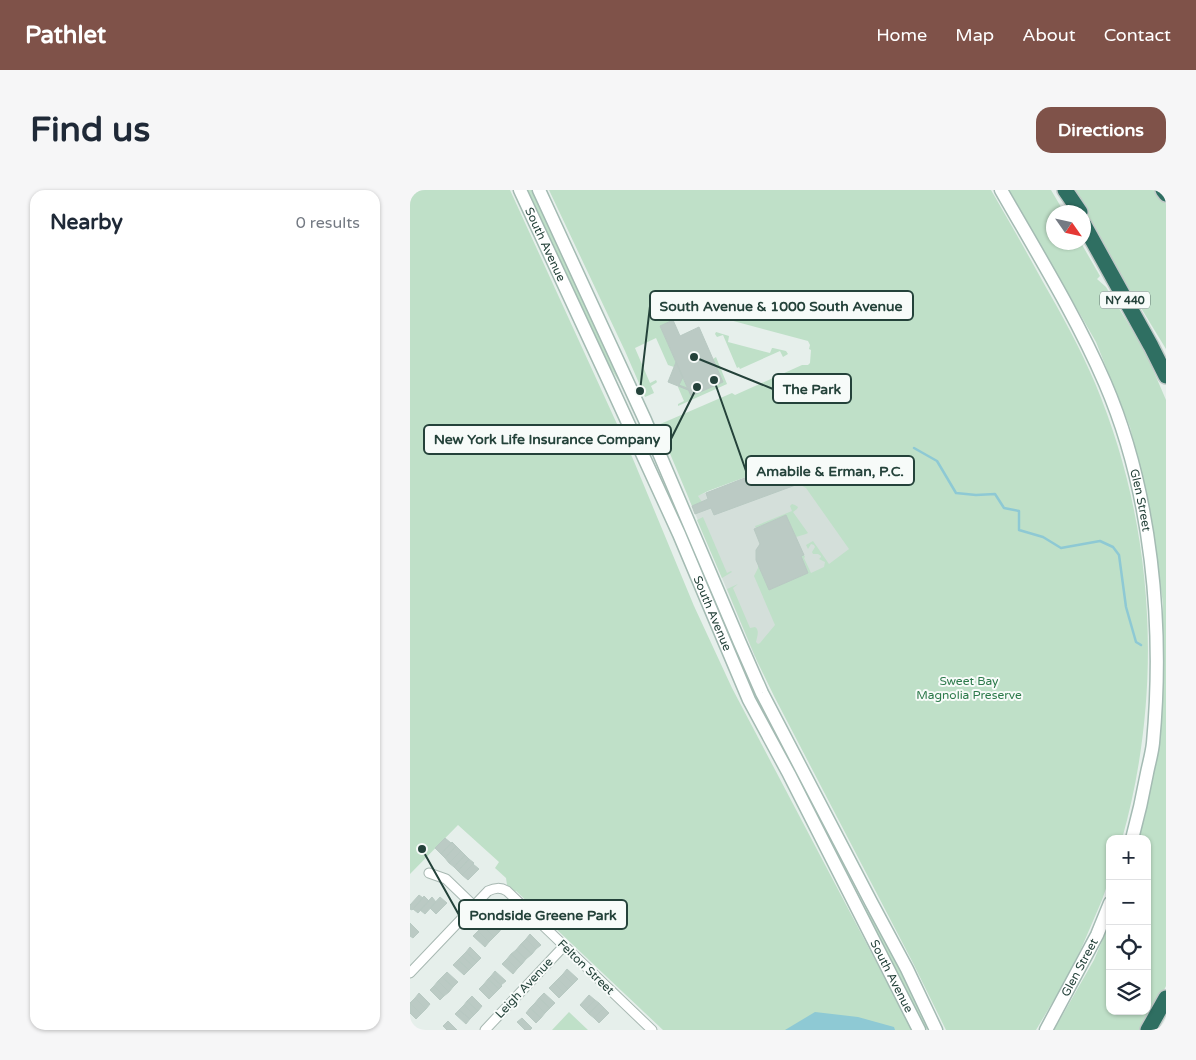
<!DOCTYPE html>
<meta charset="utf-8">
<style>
body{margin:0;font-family:"Varela Round",sans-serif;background:#f6f6f7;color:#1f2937}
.controls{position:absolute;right:15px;bottom:15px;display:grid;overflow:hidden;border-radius:10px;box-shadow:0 1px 4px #0004}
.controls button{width:45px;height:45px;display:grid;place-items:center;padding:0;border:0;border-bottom:1px solid #e0e1e3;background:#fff;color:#1f2937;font:25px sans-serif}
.compass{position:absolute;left:636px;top:15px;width:45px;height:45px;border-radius:50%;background:#fff;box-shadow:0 1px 4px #0004;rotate:124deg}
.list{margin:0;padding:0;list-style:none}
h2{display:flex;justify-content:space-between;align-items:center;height:65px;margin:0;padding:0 20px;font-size:21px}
h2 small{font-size:16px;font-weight:400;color:#747a83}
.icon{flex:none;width:28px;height:28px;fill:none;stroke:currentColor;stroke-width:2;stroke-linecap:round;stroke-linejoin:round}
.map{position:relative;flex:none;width:756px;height:840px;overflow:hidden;border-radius:15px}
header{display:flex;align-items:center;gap:30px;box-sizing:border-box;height:70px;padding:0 25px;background:#7f5249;color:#fff}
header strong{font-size:24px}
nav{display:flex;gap:28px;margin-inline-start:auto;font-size:18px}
.intro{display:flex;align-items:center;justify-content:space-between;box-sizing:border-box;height:120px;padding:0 30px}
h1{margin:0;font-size:35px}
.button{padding:12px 22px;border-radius:15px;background:#7f5249;color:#fff;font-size:18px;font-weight:700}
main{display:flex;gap:30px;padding:0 30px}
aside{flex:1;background:#fff;border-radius:15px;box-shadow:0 1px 4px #0004}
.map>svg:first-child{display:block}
.built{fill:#d4dfda}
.green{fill:#bfe0c8}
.water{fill:#8ec9d4}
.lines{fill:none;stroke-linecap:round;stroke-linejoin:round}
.stream{stroke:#8ec9d4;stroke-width:2.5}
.building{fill:#bbcac4;stroke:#b8c9c2}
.street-casing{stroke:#a8b8b2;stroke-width:11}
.secondary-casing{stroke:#a4bbb3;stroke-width:15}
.highway-casing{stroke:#c2cac8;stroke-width:18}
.street{stroke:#fff;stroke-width:9}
.secondary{stroke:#fff;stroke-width:12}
.highway{stroke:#2f6f62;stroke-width:15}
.labels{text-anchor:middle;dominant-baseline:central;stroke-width:4;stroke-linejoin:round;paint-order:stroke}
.shield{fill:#f7fbf9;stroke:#637a73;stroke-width:1}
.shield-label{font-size:11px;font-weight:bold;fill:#24423a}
.street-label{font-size:12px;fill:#24423a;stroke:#f7fbf9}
.park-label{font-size:12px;fill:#2d7a4b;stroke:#f7fbf9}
.leader{fill:none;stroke:#24423a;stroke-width:2}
.callout-dot{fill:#24423a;stroke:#f7fbf9;stroke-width:2}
.callout{fill:#f7fbf9;stroke:#24423a;stroke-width:2}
.callout-label{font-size:14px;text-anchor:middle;font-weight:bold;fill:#24423a}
</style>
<header>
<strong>Pathlet</strong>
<nav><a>Home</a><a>Map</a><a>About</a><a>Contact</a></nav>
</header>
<div class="intro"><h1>Find us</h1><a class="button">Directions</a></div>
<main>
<aside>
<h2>Nearby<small>0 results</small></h2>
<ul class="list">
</ul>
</aside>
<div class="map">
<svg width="756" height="840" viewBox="0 0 756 840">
<rect width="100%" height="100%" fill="#e6efeb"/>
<path class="built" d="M363,277H380L449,359L345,467L279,309Z"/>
<path class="green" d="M0,0H100L223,269L284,416L322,498L502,840H253L106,701L105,702L97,695L96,688L85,678L89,672L48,635L0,684Z
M116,0H122L214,197L213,198L197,172Z
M139,0H581C599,31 616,61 633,92C652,125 670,158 685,193C745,336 754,500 712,649H700V687L692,710L671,759L654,793L626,840H536L503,773L364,506L347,471L317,399L328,394L323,398L340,438L345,437C350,440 347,447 346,452L348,454L350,453L365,435L344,386L348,378V374L359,400L398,383L391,366L394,365L395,367L394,368L401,383L414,377L415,372L409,369L411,367V366L408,364H403L402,362L405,357L404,355L401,354L398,359L396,355L403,351L419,374L439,359L396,298L389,294L391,293L380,277H363L298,301L288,306L292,312L282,316L248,235L322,203L325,205L392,175H398L400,173L401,160L399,159L400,155L398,151L301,125V122L283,118L281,123L278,118L267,125L268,128L250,136L266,172L264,177L258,175L246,148L225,158L240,193L246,190L247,192L246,193L241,196L244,203L235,207L215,161Z
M599,0H641L654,22H644V52L671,53L690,86L687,89L696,97L735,161L756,210V796L751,806L730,840H644L684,770L700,732V821H737V649H728L735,627L747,560L753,494V414L741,324L720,237L686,152Z
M663,0H745L756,13V159L709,82Z
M306,142L319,146L318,152L360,163L362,158H363L376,161L378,164L373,167L370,161L330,179L329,177L327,178L313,145L307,147L305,144Z
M306,167L317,194L268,216V214L274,211L268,197L272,186L281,206L313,192L303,169Z
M382,314L385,315L388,317L387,319L383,322L398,343L396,344L386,347L376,325L346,338L345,336L348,335L382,321L380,316Z
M293,327L317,383L321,381L322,382L312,388L287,330Z
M302,406L304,408L339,489L416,639L417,645L416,646L334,490Z
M444,700C473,743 495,790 518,837L517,839L515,838L476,766Z
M159,822L178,840H142Z"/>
<path class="water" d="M405,822L448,827L484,837L485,840H375Z"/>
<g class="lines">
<path class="stream" d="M504,258L527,271L546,303L566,305L585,304L594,318L609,321V340L633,347L651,358L690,351L703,357L709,365L716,417L726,452L731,455"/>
</g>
<path class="building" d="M263,130L270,146L289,137L313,192L281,206L250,136Z
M266,172L273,187L269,195L277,198L278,200L258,192Z
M363,277H380L391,293L304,325L301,318L285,324L282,316L298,309L296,303Z
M376,325L394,365L391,366L398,383L359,400L346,370V360L350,354L344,339Z
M35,648L41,653L31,664L25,658Z
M42,652L46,656L35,668L31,664Z
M46,656L51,661L39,673L35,668Z
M51,661L55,665L44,677L39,673Z
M55,665L59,669L48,681L44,677Z
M59,669L64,673L52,685L48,681Z
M63,674L69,679L58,690L52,685Z
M9,705L13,708L2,720L0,719V715Z
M14,706L19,711L8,723L3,719Z
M22,707L26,712L15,724L10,720Z
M30,707L37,713L26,724L20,718Z
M82,727L93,737L89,742L77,731Z
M77,731L89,742L84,747L73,736Z
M0,733L9,742L3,748L0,746Z
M73,736L84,747L79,752L68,741Z
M68,741L79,752L75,757L63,746Z
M120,744L131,755L126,759L116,749Z
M116,749L126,759L122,764L111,754Z
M111,754L122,764L116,769L106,760Z
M60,757L71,768L67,772L56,762Z
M106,760L116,769L112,774L101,764Z
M56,762L67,772L63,776L52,766Z
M101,764L112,774L107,779L97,769Z
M52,766L63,776L59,780L48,770Z
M97,769L107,779L103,784L92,774Z
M48,770L59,780L54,785L43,775Z
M157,779L168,789L163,794L153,784Z
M85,781L96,791L91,795L81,786Z
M37,782L48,792L43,797L32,787Z
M153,784L163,794L158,799L148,789Z
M81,786L92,796L89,799L78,789Z
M32,787L43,797L39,802L28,791Z
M78,789L89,799L84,804L74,794Z
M148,789L158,799L154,803L144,793Z
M28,791L39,802L34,806L24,796Z
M144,793L154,803L149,808L139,798Z
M74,794L84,804L79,809L69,799Z
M24,796L34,806L30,810L20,800Z
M9,803L20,814L16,819L5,808Z
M134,803L145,813L140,818L129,808Z
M179,805L185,810L175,820L170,815Z
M62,806L72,816L68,821L57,811Z
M5,808L16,819L11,824L0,813Z
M129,808L140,818L135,823L125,813Z
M185,810L189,813L179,824L175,820Z
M57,811L68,821L64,825L54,815Z
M0,813L11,824L6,829L0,823Z
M125,813L135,823L131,828L120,818Z
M189,813L194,818L184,828L179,824Z
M54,815L64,825L60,829L49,820Z
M120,818L131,828L126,833L116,823Z
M194,818L199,823L189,833L184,828Z
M49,820L60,829L56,834L45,824Z
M112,828L122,838L120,840H115L107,832Z
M38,831L47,840H37L33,836Z"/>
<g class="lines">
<defs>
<path id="street" d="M19,683L36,689L64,716
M0,783L78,701C85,698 90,697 97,701L242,840
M75,840L154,756"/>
<g id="secondary">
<path id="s1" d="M110,0L196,185L269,344L339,510L379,584L509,840"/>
<path d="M129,0L235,230L330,453L352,503L461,712L497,779L526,840"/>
<path id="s2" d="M591,0C627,63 666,126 695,193C742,302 754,436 743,553C742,563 739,573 737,583C733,605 728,627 722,649"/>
<path id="s3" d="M636,840L687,745L700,713"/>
</g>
<path id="highway" d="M655,0L670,22
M753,0L756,4
M674,35L741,156L756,186
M738,840L756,808"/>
</defs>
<use href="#street" class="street-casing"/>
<use href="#secondary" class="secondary-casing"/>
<use href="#highway" class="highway-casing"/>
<use href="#street" class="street"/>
<use href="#secondary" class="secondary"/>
<use href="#highway" class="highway"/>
</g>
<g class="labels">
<rect class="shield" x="690" y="101.5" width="50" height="17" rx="4"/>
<g class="shield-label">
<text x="715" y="110">NY 440</text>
</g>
<g class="street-label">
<text stroke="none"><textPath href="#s1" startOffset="60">South Avenue</textPath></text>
<text stroke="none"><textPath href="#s2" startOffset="342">Glen Street</textPath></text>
<text stroke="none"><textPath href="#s1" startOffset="465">South Avenue</textPath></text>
<text transform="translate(176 777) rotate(44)">Felton Street</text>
<text stroke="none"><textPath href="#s3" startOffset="71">Glen Street</textPath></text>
<text stroke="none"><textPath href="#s1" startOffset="870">South Avenue</textPath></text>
<text transform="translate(114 798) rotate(-47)">Leigh Avenue</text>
</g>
<g class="park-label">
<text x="559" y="491">Sweet Bay<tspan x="559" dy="14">Magnolia Preserve</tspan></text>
</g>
</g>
<path class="leader" d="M230 201L240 116M284 167L363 199M287 197L261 249M304 190L336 281M12 659L49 725"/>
<g class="callout-dot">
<circle cx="230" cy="201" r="5"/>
<circle cx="284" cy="167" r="5"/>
<circle cx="287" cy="197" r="5"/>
<circle cx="304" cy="190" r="5"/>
<circle cx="12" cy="659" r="5"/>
</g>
<g class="callout">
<rect x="240" y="101" width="263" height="29" rx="5"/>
<rect x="363" y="184" width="78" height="29" rx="5"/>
<rect x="14" y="235" width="247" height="29" rx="5"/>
<rect x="336" y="266" width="168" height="29" rx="5"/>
<rect x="49" y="710" width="168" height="29" rx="5"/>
</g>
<g class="callout-label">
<text x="371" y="121">South Avenue &amp; 1000 South Avenue</text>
<text x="402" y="204">The Park</text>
<text x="137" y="254">New York Life Insurance Company</text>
<text x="420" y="286">Amabile &amp; Erman, P.C.</text>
<text x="133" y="730">Pondside Greene Park</text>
</g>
</svg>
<div class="controls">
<button>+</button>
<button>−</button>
<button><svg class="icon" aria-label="locate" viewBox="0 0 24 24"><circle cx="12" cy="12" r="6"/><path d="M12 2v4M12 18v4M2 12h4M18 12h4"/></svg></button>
<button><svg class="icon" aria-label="layers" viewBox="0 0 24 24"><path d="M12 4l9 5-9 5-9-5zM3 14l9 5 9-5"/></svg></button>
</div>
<svg class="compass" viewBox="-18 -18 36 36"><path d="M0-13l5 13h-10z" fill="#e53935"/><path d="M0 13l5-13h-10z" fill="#747a83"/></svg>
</div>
</main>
